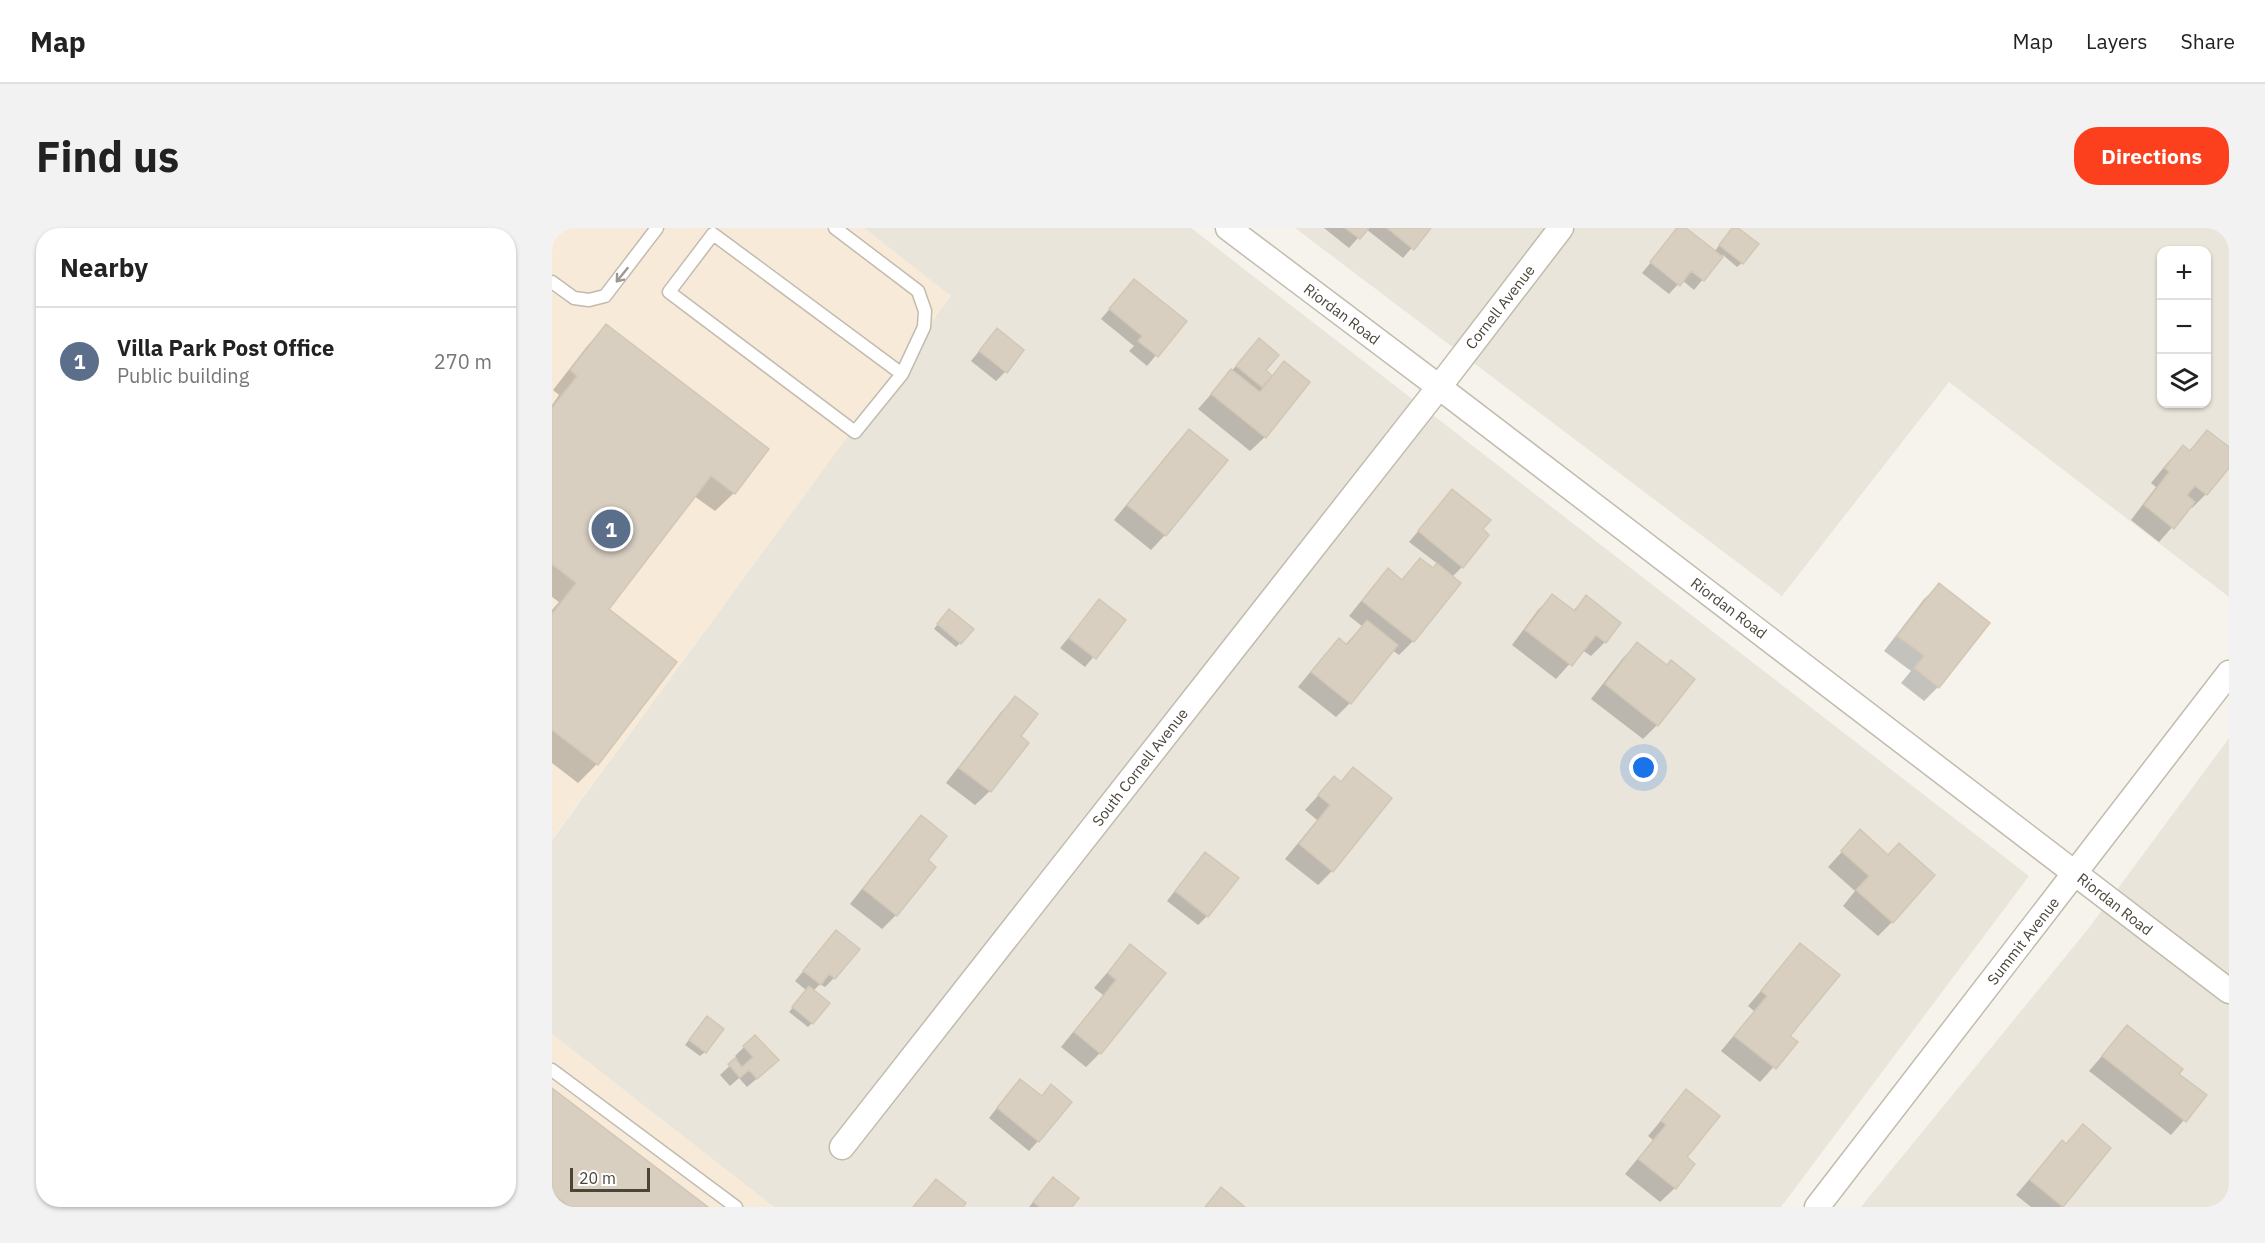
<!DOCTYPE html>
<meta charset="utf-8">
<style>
body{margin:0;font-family:"IBM Plex Sans",sans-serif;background:#f2f2f2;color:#222}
.controls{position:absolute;right:18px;top:18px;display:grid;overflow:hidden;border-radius:12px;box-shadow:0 2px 4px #0004}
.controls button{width:54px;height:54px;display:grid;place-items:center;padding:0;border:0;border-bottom:2px solid #e0e0e0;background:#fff;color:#222;font:30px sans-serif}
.scale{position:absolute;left:18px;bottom:15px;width:80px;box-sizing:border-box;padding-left:6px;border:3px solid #4b4439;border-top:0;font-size:16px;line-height:21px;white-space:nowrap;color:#4b4439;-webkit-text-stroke:4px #fff;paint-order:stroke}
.you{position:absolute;left:1092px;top:540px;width:21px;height:21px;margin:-15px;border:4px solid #fff;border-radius:50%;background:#1a73e8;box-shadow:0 0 0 9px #1a73e833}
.badge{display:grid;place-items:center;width:39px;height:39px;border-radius:50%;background:#fc3f1d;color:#fff;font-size:20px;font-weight:700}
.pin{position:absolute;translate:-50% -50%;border:3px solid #fff;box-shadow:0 2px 6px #0006}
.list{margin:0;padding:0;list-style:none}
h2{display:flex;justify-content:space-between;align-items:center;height:78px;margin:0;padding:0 24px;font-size:26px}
h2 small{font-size:20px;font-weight:400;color:#767676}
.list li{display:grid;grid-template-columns:39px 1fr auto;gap:18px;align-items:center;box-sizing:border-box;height:108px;padding:0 24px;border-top:2px solid #e0e0e0}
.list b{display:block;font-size:22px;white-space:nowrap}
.list p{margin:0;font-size:20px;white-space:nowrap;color:#767676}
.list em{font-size:20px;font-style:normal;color:#767676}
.icon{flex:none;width:33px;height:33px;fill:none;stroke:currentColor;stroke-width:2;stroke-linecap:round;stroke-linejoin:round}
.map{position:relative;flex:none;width:1677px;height:979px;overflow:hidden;border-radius:24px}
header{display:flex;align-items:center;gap:36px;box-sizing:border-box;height:84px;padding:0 30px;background:#fff;border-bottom:2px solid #e0e0e0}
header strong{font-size:28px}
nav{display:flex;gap:33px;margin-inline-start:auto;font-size:21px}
.intro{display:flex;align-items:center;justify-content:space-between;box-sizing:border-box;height:144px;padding:0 36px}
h1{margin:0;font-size:42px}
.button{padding:15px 27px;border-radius:24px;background:#fc3f1d;color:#fff;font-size:21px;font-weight:700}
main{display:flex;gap:36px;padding:0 36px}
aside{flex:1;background:#fff;border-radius:24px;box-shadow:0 2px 4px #0004}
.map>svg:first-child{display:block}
.residential{fill:#eae5da;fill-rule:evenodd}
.commercial{fill:#f7ead8}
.shadow{fill:#0003}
.building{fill:#d8cfc1;stroke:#d3c7b4;stroke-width:1.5}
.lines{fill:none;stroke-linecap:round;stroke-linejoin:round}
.lane-casing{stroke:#c2bbae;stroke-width:15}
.street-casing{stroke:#c2bbae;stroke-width:27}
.lane{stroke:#fff;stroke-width:12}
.street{stroke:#fff;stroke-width:24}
.oneway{stroke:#9c9892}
.labels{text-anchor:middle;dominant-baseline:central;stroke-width:4.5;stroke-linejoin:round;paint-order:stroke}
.street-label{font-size:15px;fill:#4b4439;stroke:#fff}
</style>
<header>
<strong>Map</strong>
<nav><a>Map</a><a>Layers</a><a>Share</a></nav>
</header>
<div class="intro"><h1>Find us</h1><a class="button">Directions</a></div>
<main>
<aside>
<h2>Nearby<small></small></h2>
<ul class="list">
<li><span class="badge" style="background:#5c6f8a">1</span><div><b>Villa Park Post Office</b><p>Public building</p></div><em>270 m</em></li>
</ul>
</aside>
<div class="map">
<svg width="1677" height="979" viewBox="0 0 1677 979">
<rect width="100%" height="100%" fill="#f6f3ec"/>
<path class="residential" d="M312,0H639L1477,648L1229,979H222L0,806V612L398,68Z
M743,0H1677V369L1397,154L1230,368ZM1610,22H1654V176H1610Z
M1677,510V979H1309L1536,701Z"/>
<path class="commercial" d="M4,0H312L399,68L0,611V5Z
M0,806L222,979H0Z"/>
<path class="shadow" d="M772,0H877L851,30L814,1L797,20Z
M1127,0H1132L1162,24L1178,3L1184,0L1190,35L1185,39L1171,27L1142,62L1130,52L1117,66L1090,45Z
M582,53L633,93L595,138L577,123L582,118L549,91Z
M54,98L182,265L163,283L142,268L55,382L123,435L45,536L26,555L0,535V382L7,374L0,369V177L7,167L1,162L36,117Z
M436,112L453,144L444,153L419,133Z
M698,122L711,143L719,149L732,136L713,209L698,223L646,181Z
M637,203L673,233L613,307L599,322L562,292L623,217Z
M1655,204L1677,221V237L1654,266L1640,280L1638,279L1607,314L1579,292L1604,259L1599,255L1617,233L1631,219L1636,224Z
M900,263L929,301L910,339L900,349L861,413L847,427L840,422L798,475L784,489L746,459L773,426L787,412L793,417L810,398L797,388L822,357L836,342L849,352L868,332L880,342L886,336L857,314Z
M1387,357L1386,459L1372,473L1349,455L1359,443L1332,423L1372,371Z
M1000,368L1021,383L1034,369L1053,414L1039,428L1030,422L1004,451L960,417L986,382Z
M547,373L572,392L533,439L508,420Z
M393,387L408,415L404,419L382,401Z
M1085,416L1105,497L1091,511L1039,471L1071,430Z
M463,470L467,508L475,515L438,563L423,577L394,555L449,484Z
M801,541L780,643L766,657L733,631L765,592L753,582L782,550L787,555Z
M370,589L374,632L382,639L344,687L330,701L298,676L355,604Z
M1308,604L1340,694L1326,708L1291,678L1303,663L1276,639Z
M644,636L655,688L646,697L615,673Z
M284,704L282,750L273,759L268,756L261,763L260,795L256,799L237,784L255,763L243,753Z
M1248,717L1236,808L1244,814L1208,854L1169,823L1202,783L1196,778Z
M578,718L548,825L534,839L509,819L551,767L542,760Z
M150,794L153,824L148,828L133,817Z
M1575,799L1625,846L1653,868L1619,907L1537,843Z
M192,819L216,841L195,859L187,850L178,858L168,847L185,831L183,828Z
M499,858L486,913L477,923L437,890L459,862L489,869Z
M0,862L153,979H0Z
M1134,863L1133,930L1123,960L1108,974L1073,946L1101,912L1096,908Z
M1531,898L1557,920L1509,979H1479L1464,967L1496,929L1510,914L1513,917Z
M501,951L518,979H477L492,961Z"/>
<path class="building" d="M793,0H817L808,11Z
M835,0H879L862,22Z
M1125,0H1134L1171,29L1152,53L1139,43L1128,58L1098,34Z
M1180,0H1186L1207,16L1191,36L1167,17Z
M582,51L635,93L606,129L586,113L590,108L557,81Z
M54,96L217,221L183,266L159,248L57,381L125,434L46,537L0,502V386L24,355L0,336V180L25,148L18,142Z
M445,100L472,122L455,145L427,123Z
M707,110L727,127L714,142L720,148L710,159L684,138Z
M732,133L758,154L714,210L659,166L679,141L708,164Z
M637,201L676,232L614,308L575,277Z
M1655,202L1677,219V240L1655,267L1643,258L1635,267L1643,274L1622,301L1592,277L1617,244L1613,240L1631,217L1638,223Z
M900,261L939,292L931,301L937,307L911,340L866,303Z
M868,330L881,340L885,335L909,355L862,414L810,373L836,340L850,352Z
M1387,355L1438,395L1387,460L1362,440L1372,428L1345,408Z
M1000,366L1023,383L1034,367L1069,395L1054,415L1044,407L1020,438L973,402Z
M547,371L574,392L544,431L517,410Z
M397,381L422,401L409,416L385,396Z
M815,392L846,417L799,476L759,444L787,410L795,417Z
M1085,414L1115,437L1119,432L1143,451L1106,498L1053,456Z
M463,468L486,486L469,508L477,515L439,564L407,540Z
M801,539L840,570L781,644L747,616L778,577L766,567L782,548L789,554Z
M369,587L395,608L376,632L384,639L345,688L311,661Z
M1308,601L1336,627L1347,615L1383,647L1341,695L1304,662L1317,648L1289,623Z
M653,624L687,650L656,689L623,663Z
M284,702L308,721L283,751L277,746L269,757L251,743Z
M1248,715L1288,747L1238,808L1246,814L1224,841L1182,808L1215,768L1209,763Z
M578,716L614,745L549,826L522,804L564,752L556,745Z
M257,758L278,775L261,796L240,779Z
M155,788L172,801L154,825L137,812Z
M1575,797L1631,841L1627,846L1655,867L1634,894L1550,828Z
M203,807L227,832L205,851L197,842L188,850L176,836L183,830L190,839L201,829L191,818Z
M468,851L490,868L499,856L520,874L487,914L445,880Z
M0,860L156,979H18L0,965Z
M1134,861L1168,888L1135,929L1143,936L1124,961L1086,931L1114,897L1109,893Z
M1531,896L1559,920L1511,979L1478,952L1510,912L1514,916Z
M501,949L527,970L520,979H488L481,974Z
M384,951L414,975L411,979H361Z
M669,959L693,979H653Z"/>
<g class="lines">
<defs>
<path id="lane" d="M283,0L366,63L373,83L372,99L350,146L303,204L117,64L161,6L350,146
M0,54L22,70L37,72L53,68L105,0
M0,842L184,979"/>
<path id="street" d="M676,0L887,159L1677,763
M290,919L887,159L1009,0
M1265,979L1677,445"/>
</defs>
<use href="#lane" class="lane-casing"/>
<use href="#street" class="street-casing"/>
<use href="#lane" class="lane"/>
<use href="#street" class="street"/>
</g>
<defs><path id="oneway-shaft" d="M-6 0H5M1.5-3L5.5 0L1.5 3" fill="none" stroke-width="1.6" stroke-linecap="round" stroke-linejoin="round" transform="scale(1.5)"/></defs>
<use class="oneway" href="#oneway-shaft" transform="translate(70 47) rotate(129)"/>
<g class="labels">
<g class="street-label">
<text transform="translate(948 79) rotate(-52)">Cornell Avenue</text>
<text transform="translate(790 86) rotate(37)">Riordan Road</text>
<text transform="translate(1177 380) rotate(37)">Riordan Road</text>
<text transform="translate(588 539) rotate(-52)">South Cornell Avenue</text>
<text transform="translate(1563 676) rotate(38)">Riordan Road</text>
<text transform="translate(1471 713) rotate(-52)">Summit Avenue</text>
</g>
</g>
</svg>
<div class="controls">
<button>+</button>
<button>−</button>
<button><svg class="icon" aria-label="layers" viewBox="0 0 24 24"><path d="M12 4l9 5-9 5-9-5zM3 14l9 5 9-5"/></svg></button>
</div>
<div class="scale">20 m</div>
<div class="you"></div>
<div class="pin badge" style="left:59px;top:301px;background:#5c6f8a">1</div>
</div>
</main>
